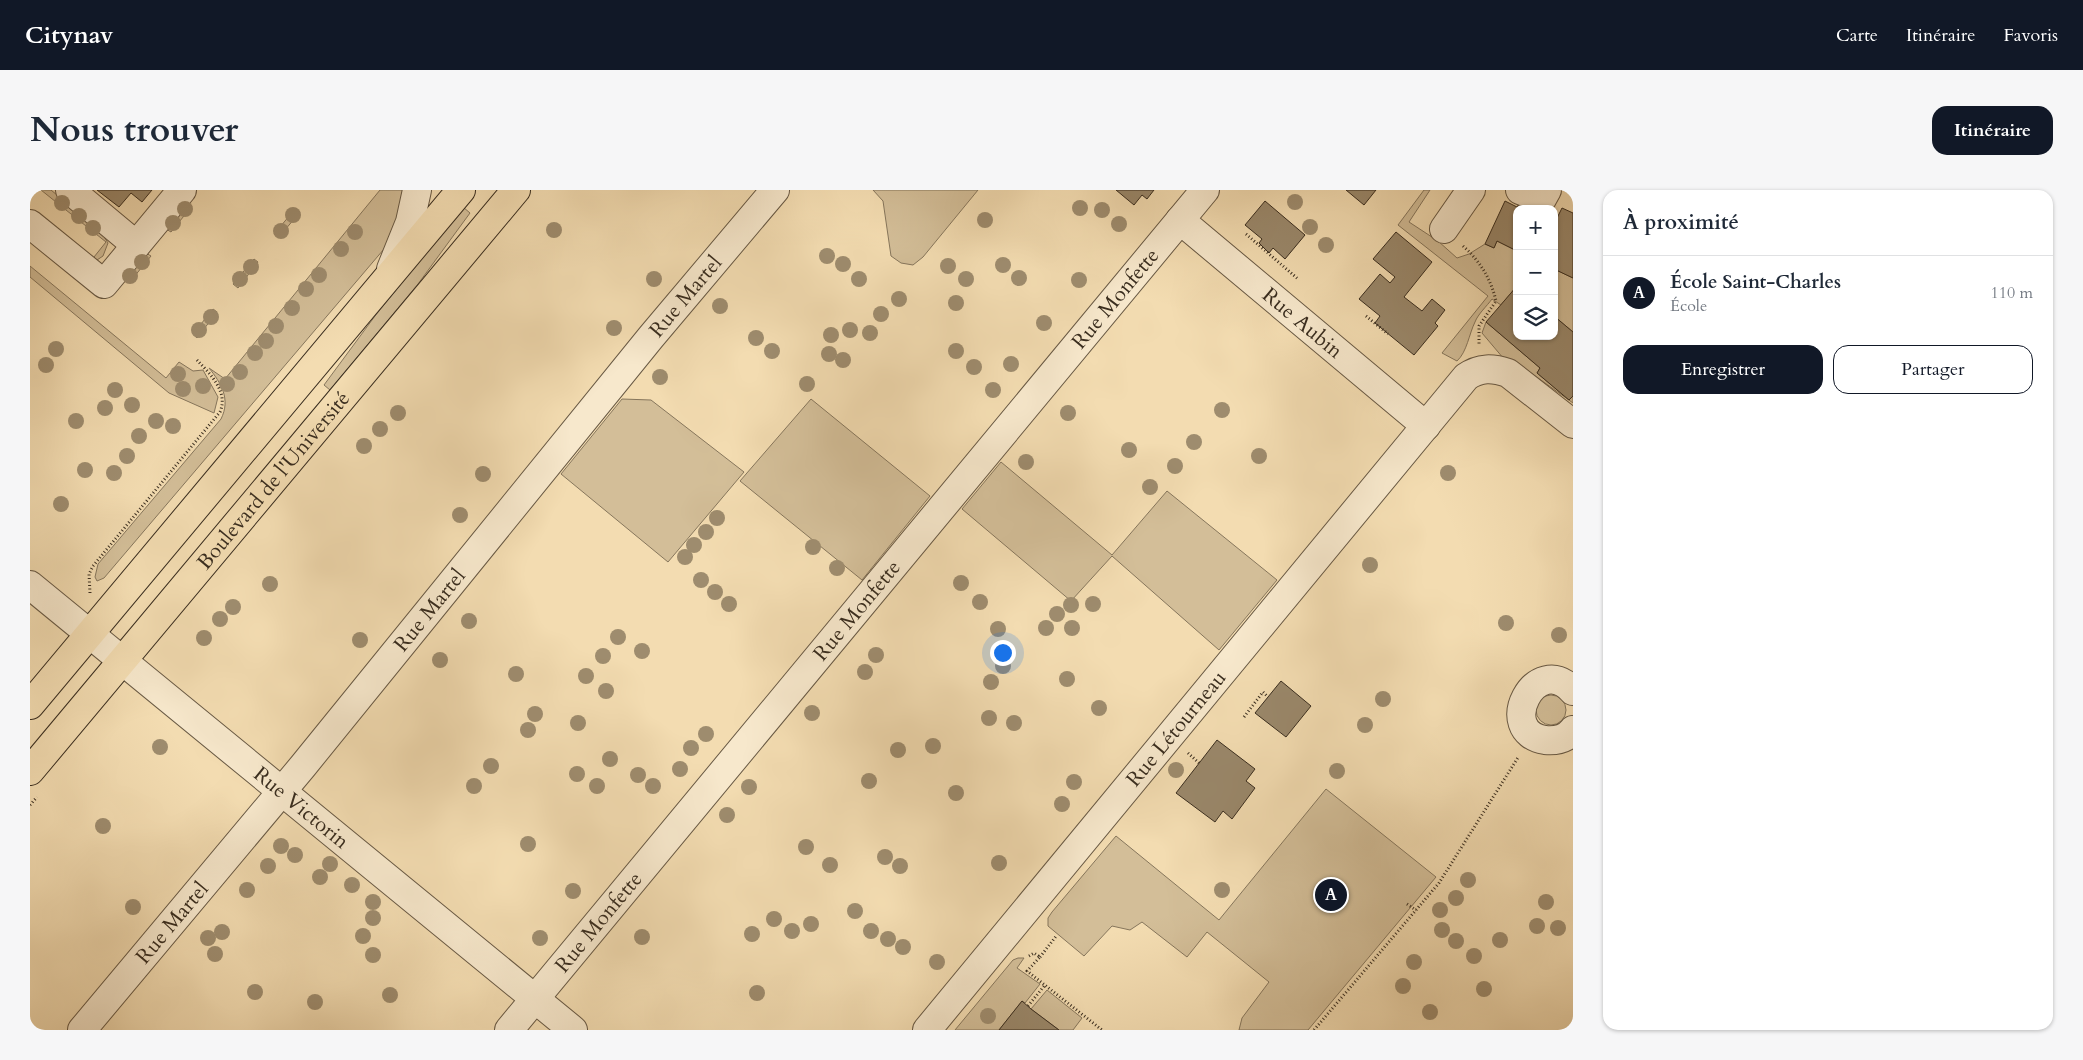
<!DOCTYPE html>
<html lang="fr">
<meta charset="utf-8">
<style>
body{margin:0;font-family:Cardo,serif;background:#f6f6f7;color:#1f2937}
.controls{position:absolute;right:15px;top:15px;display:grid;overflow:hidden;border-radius:10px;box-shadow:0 1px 4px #0004}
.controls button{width:45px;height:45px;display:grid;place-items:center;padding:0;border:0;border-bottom:1px solid #e0e1e3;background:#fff;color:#1f2937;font:25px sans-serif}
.you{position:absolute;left:972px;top:462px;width:18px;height:18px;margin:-12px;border:4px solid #fff;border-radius:50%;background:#1a73e8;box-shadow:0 0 0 8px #1a73e833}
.badge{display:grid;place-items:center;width:32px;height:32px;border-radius:50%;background:#111827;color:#fff;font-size:16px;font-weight:700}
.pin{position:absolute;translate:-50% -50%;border:2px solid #fff;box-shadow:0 1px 5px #0006}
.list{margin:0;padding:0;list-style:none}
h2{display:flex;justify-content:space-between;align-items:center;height:65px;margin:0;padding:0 20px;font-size:21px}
h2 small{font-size:16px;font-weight:400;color:#747a83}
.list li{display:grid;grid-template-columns:32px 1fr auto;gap:15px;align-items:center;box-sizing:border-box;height:75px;padding:0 20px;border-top:1px solid #e0e1e3}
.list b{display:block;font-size:19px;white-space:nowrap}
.list p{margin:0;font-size:16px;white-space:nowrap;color:#747a83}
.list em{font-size:16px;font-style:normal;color:#747a83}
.actions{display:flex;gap:10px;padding:15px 20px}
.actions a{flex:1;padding:11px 0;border:1px solid #111827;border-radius:15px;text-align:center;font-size:18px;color:#111827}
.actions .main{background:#111827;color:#fff}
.icon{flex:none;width:28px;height:28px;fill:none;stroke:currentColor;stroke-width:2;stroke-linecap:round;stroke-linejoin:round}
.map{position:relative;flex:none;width:1543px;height:840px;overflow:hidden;border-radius:15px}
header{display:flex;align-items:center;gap:30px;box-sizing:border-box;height:70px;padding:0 25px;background:#111827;color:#fff}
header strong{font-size:24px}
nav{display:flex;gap:28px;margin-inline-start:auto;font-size:18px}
.intro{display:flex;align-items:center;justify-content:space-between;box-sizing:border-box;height:120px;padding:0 30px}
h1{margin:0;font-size:35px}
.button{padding:12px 22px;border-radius:15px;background:#111827;color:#fff;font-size:18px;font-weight:700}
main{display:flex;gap:30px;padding:0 30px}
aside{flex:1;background:#fff;border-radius:15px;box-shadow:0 1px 4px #0004}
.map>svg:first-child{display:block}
.green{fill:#d3be98;stroke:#86765c}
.building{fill:#9a886b;stroke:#392d1f}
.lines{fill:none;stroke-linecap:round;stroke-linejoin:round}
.minor-casing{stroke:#685944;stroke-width:30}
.major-casing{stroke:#392d1f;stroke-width:30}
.path{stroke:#392d1f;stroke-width:3;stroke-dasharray:1 2.5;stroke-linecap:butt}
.minor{stroke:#f7e8cc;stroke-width:28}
.major{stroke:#f3dcb1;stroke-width:28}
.tree{fill:#9e8c6e}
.labels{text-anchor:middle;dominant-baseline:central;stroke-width:5;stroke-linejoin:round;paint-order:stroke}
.street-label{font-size:21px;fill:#392d1f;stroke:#f7e8cc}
</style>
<header>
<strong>Citynav</strong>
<nav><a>Carte</a><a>Itinéraire</a><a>Favoris</a></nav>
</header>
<div class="intro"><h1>Nous trouver</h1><a class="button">Itinéraire</a></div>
<main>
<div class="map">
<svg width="1543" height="840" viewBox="0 0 1543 840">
<rect width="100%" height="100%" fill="#f3dcb1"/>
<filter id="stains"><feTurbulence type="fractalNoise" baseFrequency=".004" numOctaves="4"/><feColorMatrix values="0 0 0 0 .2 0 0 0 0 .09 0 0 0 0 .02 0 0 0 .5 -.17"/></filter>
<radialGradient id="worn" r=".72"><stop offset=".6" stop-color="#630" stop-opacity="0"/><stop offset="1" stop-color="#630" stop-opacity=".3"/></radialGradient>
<path class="green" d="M11,0H21L71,42L78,53L73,66L67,70L64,67L76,52Z
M350,0H373L370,22L354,59L74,388L67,391L65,387L68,374L191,229C201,209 191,193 179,178L195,189Z
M843,0H948L893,67L883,75L871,73L861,66L853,11Z
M1394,0H1400L1379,32L1408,51L1427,68L1439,64L1455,54L1464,58L1467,51L1487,61V96L1471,115L1462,109C1457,116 1448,124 1445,132C1439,144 1437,162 1427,171L1412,163L1458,106L1368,35Z
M157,13L162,16L141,42L136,39Z
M433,17L440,23L388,94L300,200L294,195L345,126Z
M266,18L270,22L249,47L244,44Z
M116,63L121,66L99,93L95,89Z
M224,69L228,72L208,98L203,94Z
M0,76L136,188L149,172L163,181L173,180L188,207L184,223L139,203L0,87Z
M1524,79L1543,88V142L1524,126Z
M183,119L187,122L167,148L163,144Z
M1456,132L1510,178L1507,183L1539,210L1543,206V213L1501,183L1474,169L1452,143Z
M592,209L621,210L714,282L638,372L531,284Z
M781,209L900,306L832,390L710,291Z
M971,272L1082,365L1137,301L1247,390L1189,460L1082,366L1041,411L932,319Z
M1506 520a15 15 0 1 1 30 0a15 15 0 1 1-30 0Z
M1296,599L1406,687L1278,840H1209L1212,828L1239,792L1177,742L1157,767L1112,732L1100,740L1082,736L1054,766L1018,736V728L1022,722L1086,646L1189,730Z
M988,768H994L987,778L1010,794L995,813L992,811L969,840H925L983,770Z
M1017,800L1052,828L1043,840H1029L1001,819Z"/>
<path class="building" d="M67,0H122L112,12L101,3L89,17Z
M1086,0H1124L1117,9L1112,5L1104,15Z
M1316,0H1346L1334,15Z
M1235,11L1275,45L1255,69L1243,58L1239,63L1229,53L1232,49L1215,35Z
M1475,11L1487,17L1491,11L1507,19H1487V61L1467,51L1464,58L1455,54Z
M1532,18L1543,23V88L1524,79V34Z
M1366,42L1402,72L1374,107L1392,121L1402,109L1415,120L1405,133L1408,136L1384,165L1345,133L1350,126L1329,109L1350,84L1360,93L1365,87L1343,69Z
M1487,96V146H1524V126L1543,142V206L1539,210L1507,183L1510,178L1456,132Z
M1251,491L1281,516L1256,547L1225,523Z
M1187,550L1225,579L1216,591L1225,598L1202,629L1193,621L1185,632L1146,603Z
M992,811L1001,819L1029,840H969Z"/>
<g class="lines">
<defs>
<g id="minor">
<path d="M40,0L106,55"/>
<path d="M1490,0L1512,9L1517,0"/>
<path id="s1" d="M1150,30L1396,236"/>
<path d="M0,34L74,94L152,0"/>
<path d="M1414,39L1441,0"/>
<path d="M361,79L380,32L387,0"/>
<path id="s2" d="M0,395L543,840"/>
<path d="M1543,501C1506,460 1464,542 1515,550C1525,551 1536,549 1543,540"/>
<path id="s3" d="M52,840L273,576L621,147L745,0"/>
<path id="s4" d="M479,840L1175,0"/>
<path id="s5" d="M897,840L1436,187C1450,177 1463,178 1478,183L1543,234"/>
</g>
<g id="major">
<path d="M0,515L431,0"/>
<path id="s6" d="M0,581L486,0"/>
</g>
</defs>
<use href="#minor" class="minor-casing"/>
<use href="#major" class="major-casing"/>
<path class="path" d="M1216,44L1268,89
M1433,56C1450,71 1461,89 1466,111L1449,136V154
M1336,126L1358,144
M60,403L59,384L63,376L190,222C199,201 179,183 166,169
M1214,527L1233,502L1238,507
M1158,563L1169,573
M0,615L7,607
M1377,714L1386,720
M999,766L1004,763L1010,767L997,781L1072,840
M1010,767L1027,745
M998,816L1015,795
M1284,840L1409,693L1489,566"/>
<use href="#minor" class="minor"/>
<use href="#major" class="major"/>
</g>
<g class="tree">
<circle cx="1265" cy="12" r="8"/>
<circle cx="32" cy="13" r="8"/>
<circle cx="1050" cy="18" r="8"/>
<circle cx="155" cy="19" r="8"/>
<circle cx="1072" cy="20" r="8"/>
<circle cx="263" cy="25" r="8"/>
<circle cx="49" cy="26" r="8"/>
<circle cx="955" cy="30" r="8"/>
<circle cx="143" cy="33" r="8"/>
<circle cx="1089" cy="34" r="8"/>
<circle cx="1280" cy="37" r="8"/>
<circle cx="63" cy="38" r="8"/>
<circle cx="524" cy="40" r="8"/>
<circle cx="251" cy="41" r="8"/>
<circle cx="325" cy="42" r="8"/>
<circle cx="1296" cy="55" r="8"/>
<circle cx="311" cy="59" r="8"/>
<circle cx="797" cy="66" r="8"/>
<circle cx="112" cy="72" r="8"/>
<circle cx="813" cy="74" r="8"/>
<circle cx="973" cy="75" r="8"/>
<circle cx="918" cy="76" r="8"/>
<circle cx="221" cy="77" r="8"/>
<circle cx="289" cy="85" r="8"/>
<circle cx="100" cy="86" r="8"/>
<circle cx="989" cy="88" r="8"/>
<circle cx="210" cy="89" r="8"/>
<circle cx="624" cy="89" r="8"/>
<circle cx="829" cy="89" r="8"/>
<circle cx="936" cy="89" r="8"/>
<circle cx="1049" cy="90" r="8"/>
<circle cx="276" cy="99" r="8"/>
<circle cx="869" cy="109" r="8"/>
<circle cx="926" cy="113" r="8"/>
<circle cx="690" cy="116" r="8"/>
<circle cx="262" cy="118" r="8"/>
<circle cx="851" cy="124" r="8"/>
<circle cx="181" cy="127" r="8"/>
<circle cx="1014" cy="133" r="8"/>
<circle cx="246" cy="136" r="8"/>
<circle cx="584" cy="138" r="8"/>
<circle cx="169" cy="140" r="8"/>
<circle cx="820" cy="140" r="8"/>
<circle cx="840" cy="143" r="8"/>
<circle cx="801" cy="145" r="8"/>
<circle cx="726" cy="148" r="8"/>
<circle cx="236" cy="151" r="8"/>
<circle cx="26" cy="159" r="8"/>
<circle cx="742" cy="161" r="8"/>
<circle cx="926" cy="161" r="8"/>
<circle cx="225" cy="163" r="8"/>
<circle cx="799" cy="164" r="8"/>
<circle cx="813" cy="170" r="8"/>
<circle cx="981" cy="174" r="8"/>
<circle cx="16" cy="175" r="8"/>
<circle cx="944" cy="177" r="8"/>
<circle cx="210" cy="182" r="8"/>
<circle cx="148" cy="184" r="8"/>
<circle cx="630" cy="187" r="8"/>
<circle cx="197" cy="194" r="8"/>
<circle cx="777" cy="194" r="8"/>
<circle cx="173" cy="196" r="8"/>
<circle cx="153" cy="199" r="8"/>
<circle cx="85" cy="200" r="8"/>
<circle cx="963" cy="200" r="8"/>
<circle cx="102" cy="215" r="8"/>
<circle cx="75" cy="218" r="8"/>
<circle cx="1192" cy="220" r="8"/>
<circle cx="368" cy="223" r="8"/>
<circle cx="1038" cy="223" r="8"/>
<circle cx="46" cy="231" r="8"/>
<circle cx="126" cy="231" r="8"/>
<circle cx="143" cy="236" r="8"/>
<circle cx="350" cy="239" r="8"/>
<circle cx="109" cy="246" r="8"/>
<circle cx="1164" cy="252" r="8"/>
<circle cx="334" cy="256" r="8"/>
<circle cx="1099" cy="260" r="8"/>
<circle cx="97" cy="266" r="8"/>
<circle cx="1229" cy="266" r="8"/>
<circle cx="996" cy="272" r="8"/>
<circle cx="1145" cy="276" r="8"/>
<circle cx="55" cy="280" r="8"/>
<circle cx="84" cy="283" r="8"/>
<circle cx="1418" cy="283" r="8"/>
<circle cx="453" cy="284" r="8"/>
<circle cx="1120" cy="297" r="8"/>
<circle cx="31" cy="314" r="8"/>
<circle cx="430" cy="325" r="8"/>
<circle cx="687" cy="328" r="8"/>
<circle cx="676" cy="342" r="8"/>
<circle cx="664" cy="355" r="8"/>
<circle cx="783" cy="357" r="8"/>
<circle cx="655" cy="367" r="8"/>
<circle cx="1340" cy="375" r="8"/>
<circle cx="807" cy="378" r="8"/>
<circle cx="671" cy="390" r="8"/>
<circle cx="931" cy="393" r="8"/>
<circle cx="240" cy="394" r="8"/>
<circle cx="685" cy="402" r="8"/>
<circle cx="950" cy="412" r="8"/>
<circle cx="699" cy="414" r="8"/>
<circle cx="1063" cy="414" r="8"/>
<circle cx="1041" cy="415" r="8"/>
<circle cx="203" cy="417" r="8"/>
<circle cx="1027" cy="424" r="8"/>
<circle cx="190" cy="429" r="8"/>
<circle cx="439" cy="431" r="8"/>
<circle cx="1476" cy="433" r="8"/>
<circle cx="1016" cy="438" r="8"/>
<circle cx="1042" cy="438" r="8"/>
<circle cx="968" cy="439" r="8"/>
<circle cx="1529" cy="445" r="8"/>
<circle cx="588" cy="447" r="8"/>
<circle cx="174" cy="448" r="8"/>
<circle cx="330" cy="450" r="8"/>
<circle cx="612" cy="461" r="8"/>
<circle cx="846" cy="465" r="8"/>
<circle cx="573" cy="466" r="8"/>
<circle cx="410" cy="470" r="8"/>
<circle cx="973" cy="476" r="8"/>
<circle cx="835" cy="482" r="8"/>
<circle cx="486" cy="484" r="8"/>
<circle cx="556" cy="486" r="8"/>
<circle cx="1037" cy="489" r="8"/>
<circle cx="961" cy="492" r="8"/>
<circle cx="576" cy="501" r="8"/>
<circle cx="1353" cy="509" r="8"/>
<circle cx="1069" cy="518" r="8"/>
<circle cx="782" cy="523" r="8"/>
<circle cx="505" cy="524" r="8"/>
<circle cx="959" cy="528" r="8"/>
<circle cx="548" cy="533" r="8"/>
<circle cx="984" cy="533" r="8"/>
<circle cx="1335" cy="535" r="8"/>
<circle cx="498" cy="540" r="8"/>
<circle cx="676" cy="544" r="8"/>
<circle cx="903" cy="556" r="8"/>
<circle cx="130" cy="557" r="8"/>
<circle cx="661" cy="558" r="8"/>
<circle cx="868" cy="560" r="8"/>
<circle cx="580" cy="569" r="8"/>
<circle cx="461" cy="576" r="8"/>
<circle cx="650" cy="579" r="8"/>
<circle cx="1146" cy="580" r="8"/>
<circle cx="1307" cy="581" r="8"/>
<circle cx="547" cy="584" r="8"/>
<circle cx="608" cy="585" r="8"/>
<circle cx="839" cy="591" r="8"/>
<circle cx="1044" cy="592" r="8"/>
<circle cx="444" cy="596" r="8"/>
<circle cx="567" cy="596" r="8"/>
<circle cx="623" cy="596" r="8"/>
<circle cx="719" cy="597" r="8"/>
<circle cx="926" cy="603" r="8"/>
<circle cx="1032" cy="614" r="8"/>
<circle cx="697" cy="625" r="8"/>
<circle cx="73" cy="636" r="8"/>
<circle cx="498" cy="654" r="8"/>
<circle cx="251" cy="656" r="8"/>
<circle cx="776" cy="657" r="8"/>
<circle cx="265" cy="665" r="8"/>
<circle cx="855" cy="667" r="8"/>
<circle cx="969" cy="673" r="8"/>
<circle cx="300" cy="674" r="8"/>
<circle cx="800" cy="675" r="8"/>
<circle cx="238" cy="676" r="8"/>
<circle cx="870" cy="676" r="8"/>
<circle cx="290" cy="687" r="8"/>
<circle cx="1438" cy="690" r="8"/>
<circle cx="322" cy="695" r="8"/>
<circle cx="217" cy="700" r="8"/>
<circle cx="1192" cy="700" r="8"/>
<circle cx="543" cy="701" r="8"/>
<circle cx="1426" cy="708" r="8"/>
<circle cx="343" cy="712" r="8"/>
<circle cx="1516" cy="712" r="8"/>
<circle cx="103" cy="717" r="8"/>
<circle cx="1410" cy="720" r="8"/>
<circle cx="825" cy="721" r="8"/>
<circle cx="343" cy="728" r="8"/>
<circle cx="744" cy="729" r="8"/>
<circle cx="781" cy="734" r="8"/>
<circle cx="1507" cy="736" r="8"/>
<circle cx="1528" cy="738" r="8"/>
<circle cx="1412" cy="740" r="8"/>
<circle cx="762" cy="741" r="8"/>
<circle cx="841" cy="741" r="8"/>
<circle cx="192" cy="742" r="8"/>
<circle cx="722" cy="744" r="8"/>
<circle cx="333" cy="746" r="8"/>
<circle cx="612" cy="747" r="8"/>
<circle cx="178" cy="748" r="8"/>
<circle cx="510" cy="748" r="8"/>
<circle cx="858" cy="749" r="8"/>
<circle cx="1470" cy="750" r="8"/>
<circle cx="1426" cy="751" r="8"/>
<circle cx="873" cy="757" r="8"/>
<circle cx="185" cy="764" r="8"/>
<circle cx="343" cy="765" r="8"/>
<circle cx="1444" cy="766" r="8"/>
<circle cx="907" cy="772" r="8"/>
<circle cx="1384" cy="772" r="8"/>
<circle cx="1373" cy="796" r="8"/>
<circle cx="1454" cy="799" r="8"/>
<circle cx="225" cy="802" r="8"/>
<circle cx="727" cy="803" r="8"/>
<circle cx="360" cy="805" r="8"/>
<circle cx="285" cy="812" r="8"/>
<circle cx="1400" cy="822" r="8"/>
<circle cx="958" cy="826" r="8"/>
</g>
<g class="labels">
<g class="street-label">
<text stroke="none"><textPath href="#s3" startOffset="950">Rue Martel</textPath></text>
<text stroke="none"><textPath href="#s4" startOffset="950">Rue Monfette</textPath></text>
<text stroke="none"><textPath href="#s1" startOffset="160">Rue Aubin</textPath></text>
<text stroke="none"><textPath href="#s6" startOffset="379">Boulevard de l'Université</textPath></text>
<text stroke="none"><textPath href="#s3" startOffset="545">Rue Martel</textPath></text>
<text stroke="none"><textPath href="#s4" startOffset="545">Rue Monfette</textPath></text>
<text stroke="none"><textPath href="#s5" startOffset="391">Rue Létourneau</textPath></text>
<text stroke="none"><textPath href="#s2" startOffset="351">Rue Victorin</textPath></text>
<text stroke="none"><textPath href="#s4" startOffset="140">Rue Monfette</textPath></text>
<text stroke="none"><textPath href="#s3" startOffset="140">Rue Martel</textPath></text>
</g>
</g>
<rect width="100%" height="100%" filter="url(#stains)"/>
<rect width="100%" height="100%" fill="url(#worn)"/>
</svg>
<div class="controls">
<button>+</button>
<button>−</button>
<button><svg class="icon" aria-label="layers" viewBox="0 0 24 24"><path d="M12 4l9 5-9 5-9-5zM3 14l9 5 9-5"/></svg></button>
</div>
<div class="you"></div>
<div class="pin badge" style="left:1301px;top:705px">A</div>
</div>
<aside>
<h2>À proximité<small></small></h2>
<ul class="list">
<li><span class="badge">A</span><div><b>École Saint-Charles</b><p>École</p></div><em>110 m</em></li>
</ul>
<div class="actions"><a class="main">Enregistrer</a><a>Partager</a></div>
</aside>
</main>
